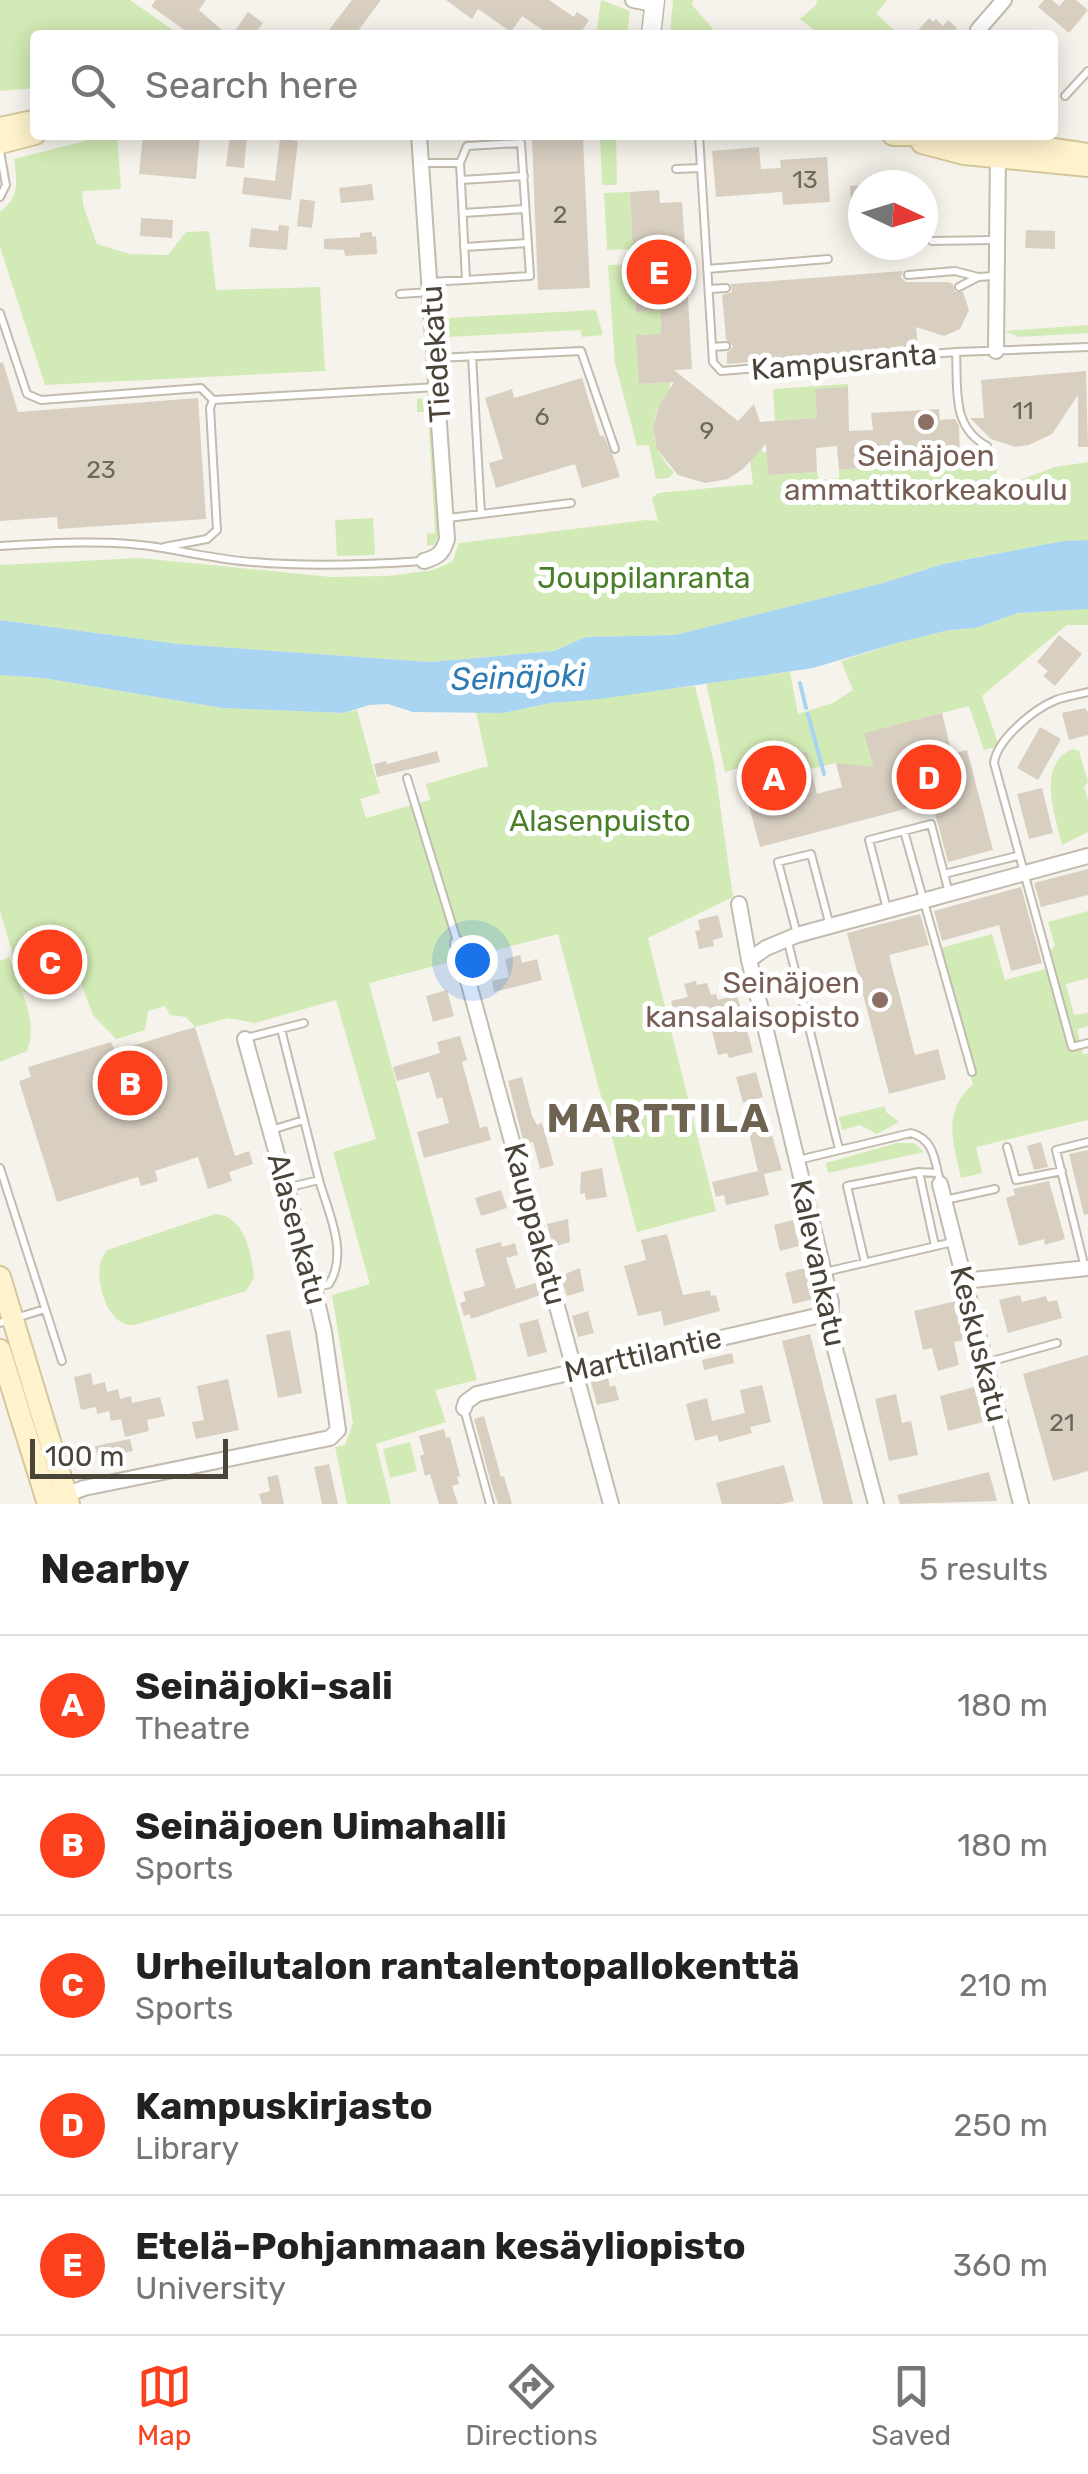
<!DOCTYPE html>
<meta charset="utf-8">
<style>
body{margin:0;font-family:Rubik,sans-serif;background:#f6f6f6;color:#222}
.compass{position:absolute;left:848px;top:170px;width:90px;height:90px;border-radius:50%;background:#fff;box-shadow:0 5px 25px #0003;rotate:94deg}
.scale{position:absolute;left:30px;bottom:25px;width:198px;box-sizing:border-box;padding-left:10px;border:5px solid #4b4439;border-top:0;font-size:28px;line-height:35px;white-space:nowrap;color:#4b4439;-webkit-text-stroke:8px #fff;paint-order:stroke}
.you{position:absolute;left:472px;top:960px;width:35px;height:35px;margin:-25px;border:8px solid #fff;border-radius:50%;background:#1a73e8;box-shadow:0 0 0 15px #1a73e833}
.badge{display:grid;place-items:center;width:65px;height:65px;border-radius:50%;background:#fc3f1d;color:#fff;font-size:32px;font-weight:700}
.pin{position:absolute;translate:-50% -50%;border:5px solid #fff;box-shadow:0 2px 10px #0006}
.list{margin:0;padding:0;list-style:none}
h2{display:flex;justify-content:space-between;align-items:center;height:130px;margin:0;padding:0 40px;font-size:42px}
h2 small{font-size:32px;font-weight:400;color:#767676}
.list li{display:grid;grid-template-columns:65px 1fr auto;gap:30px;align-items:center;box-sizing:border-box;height:140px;padding:0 40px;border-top:2px solid #e0e0e0}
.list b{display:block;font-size:38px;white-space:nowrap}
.list p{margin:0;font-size:32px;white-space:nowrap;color:#767676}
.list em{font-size:32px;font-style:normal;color:#767676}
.icon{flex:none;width:55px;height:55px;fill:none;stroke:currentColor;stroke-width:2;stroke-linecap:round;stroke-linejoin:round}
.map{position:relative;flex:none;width:1088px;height:1504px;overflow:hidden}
.search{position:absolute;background:#fff;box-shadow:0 5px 25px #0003;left:30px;right:30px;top:30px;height:110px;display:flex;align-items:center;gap:25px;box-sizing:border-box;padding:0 35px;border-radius:10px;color:#767676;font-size:38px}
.sheet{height:830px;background:#fff}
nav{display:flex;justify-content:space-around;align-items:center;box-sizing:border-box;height:140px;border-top:2px solid #e0e0e0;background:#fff;font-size:28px;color:#767676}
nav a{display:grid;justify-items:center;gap:5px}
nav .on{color:#fc3f1d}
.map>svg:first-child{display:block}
.green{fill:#d2eab5}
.water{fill:#a9d4f2}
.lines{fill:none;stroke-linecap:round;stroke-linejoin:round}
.stream{stroke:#a9d4f2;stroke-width:4}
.building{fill:#d8cfc1}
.service-casing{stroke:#c2bbae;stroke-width:10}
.minor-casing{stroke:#c2bbae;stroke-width:18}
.tertiary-casing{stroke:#c2bbae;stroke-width:21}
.secondary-casing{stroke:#d6c79b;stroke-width:24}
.service{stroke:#fff;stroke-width:6}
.minor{stroke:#fff;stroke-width:14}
.tertiary{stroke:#fff;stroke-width:18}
.secondary{stroke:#fff3cd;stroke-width:20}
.education-dot{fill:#8d6e63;stroke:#fff;stroke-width:4}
.labels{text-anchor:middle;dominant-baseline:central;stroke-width:10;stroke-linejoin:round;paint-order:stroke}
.number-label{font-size:25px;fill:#6e675b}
.street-label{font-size:30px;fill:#4b4439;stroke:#fff}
.education-label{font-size:30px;fill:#785e54;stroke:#fff}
.park-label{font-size:30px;fill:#4a7f2a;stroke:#fff}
.water-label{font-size:32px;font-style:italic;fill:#2e7ab2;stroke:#fff}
.district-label{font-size:40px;font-weight:bold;letter-spacing:2.5px;fill:#6e6250;stroke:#fff}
</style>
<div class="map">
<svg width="1088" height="1504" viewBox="0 0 1088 1504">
<rect width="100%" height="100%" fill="#f6f3ec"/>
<path class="green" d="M0,0H130L180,35H35V88L0,91Z
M601,0L630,11L627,35H596Z
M673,0H693L692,5L718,35H670Z
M817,0H887L876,14L900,35H820L800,19L816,5Z
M108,135H117L121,189L82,191L83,205L97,244L130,254L168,255L186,232L209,231L216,290L320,287L325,371L45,385L0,247V212C20,197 17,182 14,159Z
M600,135H616L617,185H602Z
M630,192L633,249L607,250L604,193Z
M633,264L636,312L660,310L661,334L637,335L639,384L670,382C670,393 665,394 660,404C647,428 655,454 674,472L669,478L656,479L649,445L637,446L615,363L608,265Z
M596,310L603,335L582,337L580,330L447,337L446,318Z
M1088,325V333L1019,337L1004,331Z
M848,384V387L815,390L817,418L775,421L773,389Z
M422,398L433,408L440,532L434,545L427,546V534L435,533L428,412H417V399Z
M888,441L958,461L996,459L997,475L992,490L1055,467L1088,462V540L1063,541L943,564L883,583L675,635L586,637L554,651L430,662L178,644L0,620V565L140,558L331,577L388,576L433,570L452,562L459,543L646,520L658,521L652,498L658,493L753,484L750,461L762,443V452H767L768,475L817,472L819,480L839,478V470L889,466Z
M373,518L375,555L337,556L335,520Z
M1088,609V625H1067L982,696L999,746L984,750L969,706L865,733L873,768L836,763L811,769L797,749C753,746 758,764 725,772L706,682L790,672L798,714L833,703L853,690L841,661L897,643L949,630L976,628L1018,613Z
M0,675L43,678L222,708L344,713L357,710L380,793L360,799L366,818L430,800L426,784L488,766L476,712L503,713L551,703L695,686L714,762L733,897L648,938L716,1211L637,1232L558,934L369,983L477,1380L435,1390L446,1422L376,1444L391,1504H347L335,1447L345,1445L353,1423L332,1295L370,1284L333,1152L376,1139L336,1000L255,1023L228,1018L195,1027L186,1017L170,1015L165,1006L148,1011L145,1030L116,1039L93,1015L78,976L24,992L0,911Z
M1073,749L1079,751L1088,782L1084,787L1088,800V832L1062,845C1056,818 1035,764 1073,749Z
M1088,911V978L1066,984L1074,1015L1088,1013V1026L1077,1029L1083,1054H1088V1120L976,1147L982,1173L961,1178C953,1142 942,1112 973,1084L937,949L992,934L1005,980L1049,968L1046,954L1055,946L1048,922Z
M9,957C19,986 39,1021 27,1051L0,1062V961Z
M885,1106L886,1112L899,1122L877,1134L860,1125L842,1130L839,1117Z
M897,1143H914L924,1152L828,1173L826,1163Z
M215,1214C245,1216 251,1251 254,1278L246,1291L135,1325C110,1328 96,1288 100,1265C100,1262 105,1253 107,1250Z
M410,1442L417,1471L390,1478L383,1449Z"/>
<path class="water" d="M1088,540V609L1018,613L976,628L949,630L897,643L813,668L600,699L551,703L503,713L413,712L388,704L369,705L344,713L222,708L43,678L0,675V620L178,644L430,662L554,651L586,637L675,635L883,583L943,564L1063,541Z"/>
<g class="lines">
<path class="stream" d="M800,683L806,708
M808,714L824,774"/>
</g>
<path class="building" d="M156,0H206L199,10L228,35H191L151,6Z
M352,0H381L355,35H325Z
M446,0H549L574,17L577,12L589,20L579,35H550L522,16L511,32L478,9L472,19Z
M1044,0H1052L1059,6L1065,0H1076L1088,10L1069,33L1038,7Z
M248,12L263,23L254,35H232Z
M929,18L933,22L936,19L943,26L948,20L957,28L954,35H914Z
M143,135H200L196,179L139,174Z
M230,135L247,137L244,168L226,166Z
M583,138L590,288L538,290L532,140Z
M280,139L298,141L291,200L242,194L244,177L275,181Z
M759,147L761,169L781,168L780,160L827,157L830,202L783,205L782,192L716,197L712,151Z
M372,184L374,200L341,203L339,188Z
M863,185V221H852L850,186Z
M659,190L660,203L682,202L687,273L668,274V287L669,298L688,297L692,369L674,370L738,421L754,404L760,422L817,418L815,389L848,387L849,431L873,430L871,413L939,409L940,420L955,419L959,426L960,459L839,470L837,446L816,448L817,472L768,475L766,444L743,469L728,479L705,483L678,475L657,449L653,427L659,405L674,382L639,384L636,335L661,334L660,310L636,312L630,192Z
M300,199L315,201L312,228L297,226Z
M141,218L173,220L172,238L140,236Z
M279,225L289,226L287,250L249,247L251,228L278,231Z
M1026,230L1055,231V249L1025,248Z
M372,232V237L376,236L377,254L345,256L344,250L324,249V239L360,237V233Z
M903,271L901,277L906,282H948L953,284L955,292H963L969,310L960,329L944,336L916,327L918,348L727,364V353L733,346L726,339L722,295L732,292L731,284Z
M3,362L18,412L198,398L206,519L58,529L57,517L0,521V363Z
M1086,371L1088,447H1078V395L1052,434L1029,445L1015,447L991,439L970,418H984L981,380Z
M582,378L600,436L603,435L613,456L620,477L582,488L575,464L496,488L489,463L503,459L485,398L512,389L514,398Z
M1059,635L1082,654L1055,686L1043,676L1048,671L1037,662Z
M1085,708L1088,712V735L1069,740L1062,713Z
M942,713L952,754L967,750L993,850L948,862L932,802L760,847L739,769L748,760L771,749H797L807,753L817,794L842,787L836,763L873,767L864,733Z
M1040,727L1061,739L1038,780L1017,768Z
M437,751L440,762L377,777L374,764L386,761L387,764Z
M1042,788L1053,833L1029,839L1017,794Z
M1088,869V895L1041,907L1034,883Z
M1021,887L1042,963L1011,971L999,925L942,941L934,911Z
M920,914L929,945L889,955L915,1055L938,1049L946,1079L889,1094L847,933Z
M718,915L723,937L713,940L714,946L699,949L695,931L700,930L698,920Z
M520,955L522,963L537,959L542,980L494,992L492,981L509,977L505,959Z
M696,981L697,985L707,983L711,995L716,994L718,1000L737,995L753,1052L729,1058L727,1053L718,1055L709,1018L702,1019L694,1013L675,1017L671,1001L688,997L684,984Z
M447,990L454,1016L433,1022L426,996Z
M195,1027L235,1156L249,1151L253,1164L229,1172L232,1181L208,1189L198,1157L155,1171L158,1181L141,1186L138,1177L57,1202L19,1081L31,1077L28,1067L111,1042L115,1051Z
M460,1036L467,1060L462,1062L480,1128L487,1126L491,1140L424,1158L417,1132L449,1123L442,1097L437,1099L429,1072L397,1081L393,1067L440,1053L437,1042Z
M756,1072L763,1097L743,1103L736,1077Z
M522,1077L532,1116L537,1125L542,1123L554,1165L540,1169L533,1142L524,1144L508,1081Z
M767,1118L782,1170L764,1174L769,1195L726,1205L724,1195L716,1197L712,1182L758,1171L749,1133L753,1132L750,1123Z
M1041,1142L1048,1167L1034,1170L1027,1146Z
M1088,1150V1214L1084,1215L1069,1154Z
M602,1168L607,1197L586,1200L585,1193L580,1194L581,1172Z
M1049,1181L1065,1239L1045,1245L1044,1239L1019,1246L1006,1198L1015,1195L1013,1189Z
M501,1190L507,1208L481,1216L475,1198Z
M568,1219L570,1242L553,1247L547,1224Z
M793,1220L799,1246L780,1251L774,1225Z
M667,1234L683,1295L710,1290L711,1296L716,1295L720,1311L664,1326L661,1311L638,1316L624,1266L646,1260L641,1240Z
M501,1242L502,1247L515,1243L518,1255L506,1258L516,1289L539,1282L543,1294L471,1319L470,1314L464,1316L460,1303L466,1301L463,1292L485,1286L475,1249Z
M580,1268L584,1291L567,1296L560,1276Z
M805,1268L813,1299L793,1304L785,1273Z
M1020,1295L1022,1302L1046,1296L1048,1302L1057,1300L1062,1318L1008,1333L999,1300Z
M956,1301L965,1340L954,1342L959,1365L938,1371L932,1348L923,1350L914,1311Z
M588,1311L594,1333L578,1337L572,1316Z
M538,1319L547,1352L528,1357L519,1324Z
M290,1330L302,1393L278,1398L266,1335Z
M810,1334L853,1504H823L782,1341Z
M732,1353L734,1363L704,1370L702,1360Z
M1088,1355V1471L1053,1481L1023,1374Z
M91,1373L93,1385L105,1382L107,1392L118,1389L120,1399L131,1396L132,1403L160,1397L165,1416L147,1420L149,1431L125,1437L121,1419L111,1421L109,1411L97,1414L96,1407L81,1410L74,1377Z
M608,1378L610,1387L615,1385L619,1400L597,1405L591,1382Z
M228,1379L239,1430L196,1439L192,1422L204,1420L197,1386Z
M762,1385L771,1422L750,1427L752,1433L719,1442L717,1435L695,1441L686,1404L707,1398L712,1421L745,1413L740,1390Z
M974,1387L983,1422L948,1431L940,1396Z
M896,1394L902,1423L911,1421L918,1455L889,1461L875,1399Z
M484,1416L501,1477L504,1476L512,1504H498L491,1483L474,1419Z
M444,1429L446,1438L450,1437L460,1476L457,1477L459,1484L452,1486L458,1504H439L430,1474L425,1476L420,1456L424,1454L419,1436Z
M130,1439L133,1451L98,1458L95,1446Z
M329,1464L338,1504H322L314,1467Z
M784,1465L794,1501L781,1504H722L716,1483Z
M989,1472L997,1501L900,1504L897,1495Z
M278,1475L284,1504H262L259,1494L270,1491L267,1477Z"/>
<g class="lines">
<defs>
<path id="service" d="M1065,96L1088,71
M699,135L713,362L721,371L956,352L1088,347
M0,151L6,185L0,197
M422,163H460L467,146L521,143L530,276L431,282
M460,163L466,280
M676,169L701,168
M461,180L524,176
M463,213L525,209
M932,241L994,240
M464,247L528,243
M707,269L828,259
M908,275L955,271L978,277
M959,287L978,277L994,276
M709,289L726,288
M400,294L431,292
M0,313L27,394L41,400L201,388L213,400
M712,347L726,346
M956,352C958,389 951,427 987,446
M472,356L481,514
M437,358L581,351L615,449
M448,518L571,503
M0,546C48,543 114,539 162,548C192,553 221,560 253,562C309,567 365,565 422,561
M164,547L207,539L217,530L210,408L213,400L437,387
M1088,692C1078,695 1066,696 1056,700C1034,709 997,739 994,763L1072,1047L1088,1043
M407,778L458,944
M904,831L972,1072
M944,874L1017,856
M887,909L869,840L931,824L949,893
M797,934L778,862L811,854L830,926
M788,942L839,1149
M281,1029L319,1180
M246,1038L304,1023
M271,1130L304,1120
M1007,1147L1016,1180L1062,1171
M798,1160L911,1133C934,1139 935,1161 940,1182
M0,1168L62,1361
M919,1172L935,1246
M286,1188L319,1180C328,1212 349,1253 329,1284L315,1288
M945,1200L995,1189
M865,1263L847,1186L919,1172L938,1173
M1085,1268L1056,1150L1088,1142
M825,1272L953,1242
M0,1323L45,1309
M985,1363L1057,1343
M464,1409L490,1504"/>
<path id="minor" d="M633,0L654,4
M978,30L1004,0
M419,135L447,539C443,553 438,557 424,561
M996,351L998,151
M739,904L749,960L831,1302L830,1330L876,1504
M458,944L611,1504
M749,960L766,948L797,935L1088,856
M940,1184L1021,1504
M963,1281L1088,1268
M464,1408L466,1402L477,1394L830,1313
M58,1498L84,1488L330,1438L338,1430L324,1332L314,1288L245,1039"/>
<path id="tertiary" d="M651,35L655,0"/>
<path id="secondary" d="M0,128L33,121
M893,135L966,136L1088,154
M0,143L35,134
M922,143L964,154L1088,166
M0,1277L69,1504
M0,1350L48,1504"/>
</defs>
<use href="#service" class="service-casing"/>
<use href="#minor" class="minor-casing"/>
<use href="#tertiary" class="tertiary-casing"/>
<use href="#secondary" class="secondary-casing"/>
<use href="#service" class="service"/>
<use href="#minor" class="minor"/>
<use href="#tertiary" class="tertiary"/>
<use href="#secondary" class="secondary"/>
</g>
<g class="education-dot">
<circle cx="926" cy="422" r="10"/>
<circle cx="880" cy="1000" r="10"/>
</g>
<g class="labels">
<g class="number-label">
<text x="805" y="179">13</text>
<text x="560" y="214">2</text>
<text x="1023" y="410">11</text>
<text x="542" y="416">6</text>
<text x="707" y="430">9</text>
<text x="101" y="469">23</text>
<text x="1062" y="1422">21</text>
</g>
<g class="street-label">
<text transform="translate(436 354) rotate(-94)">Tiedekatu</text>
<text transform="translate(844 362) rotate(-5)">Kampusranta</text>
<text transform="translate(535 1224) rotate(75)">Kauppakatu</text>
<text transform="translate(297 1229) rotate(75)">Alasenkatu</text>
<text transform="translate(818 1263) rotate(78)">Kalevankatu</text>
<text transform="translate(979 1344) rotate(76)">Keskuskatu</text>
<text transform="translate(643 1355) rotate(-13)">Marttilantie</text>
</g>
<g class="education-label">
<text x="926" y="456">Seinäjoen<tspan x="926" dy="34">ammattikorkeakoulu</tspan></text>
<text x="860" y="983" text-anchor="end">Seinäjoen<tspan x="860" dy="34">kansalaisopisto</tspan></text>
</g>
<g class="park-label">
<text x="644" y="578">Jouppilanranta</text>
<text x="600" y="821">Alasenpuisto</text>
</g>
<g class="water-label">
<text transform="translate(518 677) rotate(-2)">Seinäjoki</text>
</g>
<g class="district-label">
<text x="659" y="1118">MARTTILA</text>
</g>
</g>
</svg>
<svg class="compass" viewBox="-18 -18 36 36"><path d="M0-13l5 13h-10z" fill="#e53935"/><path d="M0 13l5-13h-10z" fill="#767676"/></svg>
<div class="scale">100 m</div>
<div class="you"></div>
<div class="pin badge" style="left:774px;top:778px">A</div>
<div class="pin badge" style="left:130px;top:1083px">B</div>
<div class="pin badge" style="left:50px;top:962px">C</div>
<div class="pin badge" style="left:929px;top:777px">D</div>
<div class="pin badge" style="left:659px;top:272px">E</div>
<div class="search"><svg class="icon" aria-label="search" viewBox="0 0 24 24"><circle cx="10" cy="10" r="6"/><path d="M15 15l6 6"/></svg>Search here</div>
</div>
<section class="sheet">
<h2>Nearby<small>5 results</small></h2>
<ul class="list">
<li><span class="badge">A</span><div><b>Seinäjoki-sali</b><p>Theatre</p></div><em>180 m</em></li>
<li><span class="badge">B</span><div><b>Seinäjoen Uimahalli</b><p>Sports</p></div><em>180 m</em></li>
<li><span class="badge">C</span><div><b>Urheilutalon rantalentopallokenttä</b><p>Sports</p></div><em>210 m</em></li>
<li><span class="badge">D</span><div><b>Kampuskirjasto</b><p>Library</p></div><em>250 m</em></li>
<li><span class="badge">E</span><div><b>Etelä-Pohjanmaan kesäyliopisto</b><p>University</p></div><em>360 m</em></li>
</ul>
</section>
<nav>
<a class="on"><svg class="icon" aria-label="map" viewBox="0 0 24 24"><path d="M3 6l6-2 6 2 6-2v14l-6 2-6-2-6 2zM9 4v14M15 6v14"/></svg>Map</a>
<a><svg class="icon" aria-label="directions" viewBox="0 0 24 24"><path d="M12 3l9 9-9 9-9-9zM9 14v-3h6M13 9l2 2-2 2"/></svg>Directions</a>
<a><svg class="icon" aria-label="saved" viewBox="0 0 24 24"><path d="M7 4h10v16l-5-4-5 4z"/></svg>Saved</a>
</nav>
